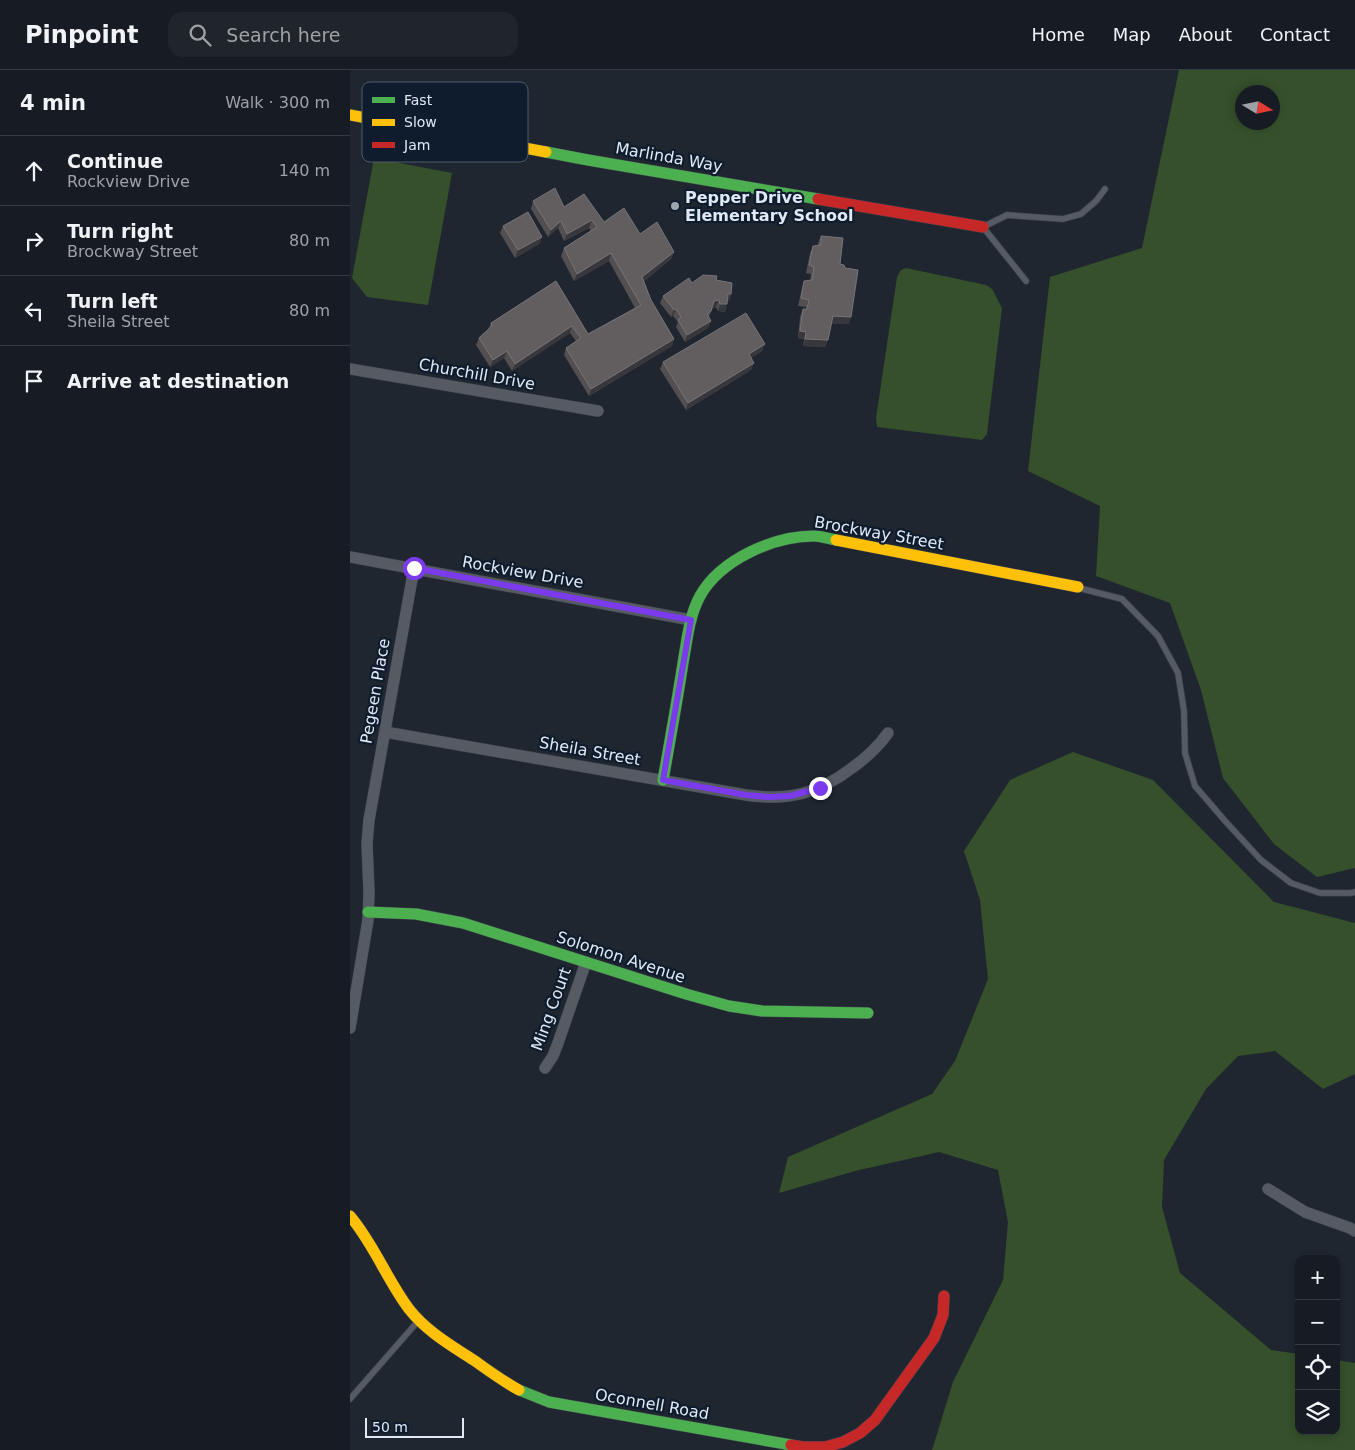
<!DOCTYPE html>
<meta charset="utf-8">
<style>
body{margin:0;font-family:"DejaVu Sans",sans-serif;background:#20252c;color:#f1f3f6}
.controls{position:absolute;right:15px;bottom:15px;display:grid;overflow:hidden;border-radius:10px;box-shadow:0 2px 8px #0003}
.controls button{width:45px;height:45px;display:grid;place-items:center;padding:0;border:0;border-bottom:1px solid #363a41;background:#171c24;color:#f1f3f6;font:25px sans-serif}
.compass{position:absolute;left:885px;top:15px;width:45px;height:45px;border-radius:50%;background:#171c24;box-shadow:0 2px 8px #0003;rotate:100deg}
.scale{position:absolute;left:15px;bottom:12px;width:99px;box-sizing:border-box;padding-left:5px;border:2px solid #e0e9f5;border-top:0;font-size:14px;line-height:18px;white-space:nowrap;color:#e0e9f5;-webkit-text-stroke:4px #0f1c2d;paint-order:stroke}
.stop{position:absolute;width:15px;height:15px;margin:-11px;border:4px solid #7c3aed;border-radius:50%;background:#fff}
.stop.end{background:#7c3aed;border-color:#fff;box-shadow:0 1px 5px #0008}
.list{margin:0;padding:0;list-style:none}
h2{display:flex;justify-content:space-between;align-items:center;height:65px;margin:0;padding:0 20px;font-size:21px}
h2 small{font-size:16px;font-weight:400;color:#9ea1a6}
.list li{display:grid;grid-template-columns:32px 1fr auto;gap:15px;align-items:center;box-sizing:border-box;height:70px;padding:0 20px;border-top:1px solid #363a41}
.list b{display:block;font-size:19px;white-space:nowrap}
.list p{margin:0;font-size:16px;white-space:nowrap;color:#9ea1a6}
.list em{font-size:16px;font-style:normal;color:#9ea1a6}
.icon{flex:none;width:28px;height:28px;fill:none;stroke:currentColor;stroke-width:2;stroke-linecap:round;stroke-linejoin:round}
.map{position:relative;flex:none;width:1005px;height:1380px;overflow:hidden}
header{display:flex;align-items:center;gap:30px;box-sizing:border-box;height:70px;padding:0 25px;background:#171c24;border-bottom:1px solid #363a41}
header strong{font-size:24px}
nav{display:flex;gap:28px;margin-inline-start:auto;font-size:18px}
.search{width:350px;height:45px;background:#20252c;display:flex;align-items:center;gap:12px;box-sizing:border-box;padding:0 18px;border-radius:15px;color:#9ea1a6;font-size:19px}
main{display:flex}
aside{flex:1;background:#171c24}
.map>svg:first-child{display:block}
.green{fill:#35502b;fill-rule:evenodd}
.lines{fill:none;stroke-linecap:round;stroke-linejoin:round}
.lane-casing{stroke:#3e434c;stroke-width:7}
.street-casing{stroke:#3e434c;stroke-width:12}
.fast-casing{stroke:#3e434c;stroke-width:12}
.slow-casing{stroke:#3e434c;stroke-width:12}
.jam-casing{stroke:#3e434c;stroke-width:12}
.lane{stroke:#565b63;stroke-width:5.5}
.street{stroke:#565b63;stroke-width:11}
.fast{stroke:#4caf50;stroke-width:11}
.slow{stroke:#ffc107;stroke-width:11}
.jam{stroke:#c62828;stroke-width:11}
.wall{fill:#534e4f}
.shaded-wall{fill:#38373b}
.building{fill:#625e60;stroke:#767478}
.route{stroke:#7c3aed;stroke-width:6}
.poi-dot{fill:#9ca5b0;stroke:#0f1c2d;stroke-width:2}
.labels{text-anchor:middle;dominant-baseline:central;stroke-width:4.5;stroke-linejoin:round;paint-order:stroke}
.street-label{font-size:16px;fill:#e0e9f5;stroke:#0f1c2d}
.poi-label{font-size:16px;font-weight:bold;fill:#e0e9f5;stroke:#0f1c2d;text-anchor:start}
.key{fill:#0f1c2d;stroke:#4e5a69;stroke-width:1}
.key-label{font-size:14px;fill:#e0e9f5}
</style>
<header>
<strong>Pinpoint</strong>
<div class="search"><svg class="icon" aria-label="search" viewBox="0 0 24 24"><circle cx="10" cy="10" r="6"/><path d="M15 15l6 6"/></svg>Search here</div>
<nav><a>Home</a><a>Map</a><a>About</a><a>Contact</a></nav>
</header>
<main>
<aside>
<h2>4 min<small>Walk · 300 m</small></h2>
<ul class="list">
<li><svg class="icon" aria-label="ahead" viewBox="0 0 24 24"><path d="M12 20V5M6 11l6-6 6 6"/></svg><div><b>Continue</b><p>Rockview Drive</p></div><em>140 m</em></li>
<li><svg class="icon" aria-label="right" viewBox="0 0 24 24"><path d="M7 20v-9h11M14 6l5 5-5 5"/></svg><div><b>Turn right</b><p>Brockway Street</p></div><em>80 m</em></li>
<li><svg class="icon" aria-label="left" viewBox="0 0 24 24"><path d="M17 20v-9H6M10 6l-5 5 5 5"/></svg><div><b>Turn left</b><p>Sheila Street</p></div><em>80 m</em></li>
<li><svg class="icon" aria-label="arrive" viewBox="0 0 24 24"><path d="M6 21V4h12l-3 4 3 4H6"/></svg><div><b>Arrive at destination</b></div></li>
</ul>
</aside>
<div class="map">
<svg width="1005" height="1380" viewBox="0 0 1005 1380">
<rect width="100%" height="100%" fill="#1f2630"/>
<path class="green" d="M829,0H1005V798L967,807L924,774L873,708L851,620L820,533L746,506L750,436L678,401L700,207L792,178ZM922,22V52H892V22Z
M24,88L102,103L78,235L17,227L2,208Z
M556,198L636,215L642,219L652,238L637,364L632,370L527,357L526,348L547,207L551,200Z
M723,682L803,710L924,832L1005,853V1004L973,1019L925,981L888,986L856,1019L814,1090L812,1137L830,1203L921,1280L949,1284V1361H986V1290L1005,1293V1380H582L603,1312L653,1210L658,1152L648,1100L589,1082L505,1101L429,1123L438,1087L582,1024L605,991L638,909L630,830L614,781L660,710Z"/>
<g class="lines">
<defs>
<path id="lane" d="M676,211L633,157L657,145L713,149L731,144L746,131L755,119
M729,518L772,529L808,566L828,603L834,641L835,683L845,716L876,752L911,790L941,813L970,823H1001L1005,822
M0,1329L69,1250"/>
<path id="street" d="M0,299L248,341
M0,487L341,550
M35,662L396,725C438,731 468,724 502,698C516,688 528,677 538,663
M0,958L18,850L19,823L17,773L19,750L64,498
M195,998L203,986L208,973L236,892
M918,1119L955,1142L1000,1158L1005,1161"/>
<path id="fast" d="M196,82L238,90L468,129
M313,710C320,671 327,632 333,593C337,571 339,546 350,526C370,490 423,466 464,466C471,466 479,469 486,470
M18,842L66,844L113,853L336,924L379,936L412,941L518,943
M169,1320L199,1332L441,1375"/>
<path id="slow" d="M0,45L196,82
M486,470L728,517
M0,1146C24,1174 37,1210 59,1239C76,1261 102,1276 125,1291C139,1301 154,1312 169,1320"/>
<path id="jam" d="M468,129L633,157
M441,1375L453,1377H475L493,1372L510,1363L525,1350L584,1268L593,1245L594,1226"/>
</defs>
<use href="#lane" class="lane-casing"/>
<use href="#street" class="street-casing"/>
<use href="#fast" class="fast-casing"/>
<use href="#slow" class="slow-casing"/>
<use href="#jam" class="jam-casing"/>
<use href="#lane" class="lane"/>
<use href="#street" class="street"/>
<use href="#fast" class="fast"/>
<use href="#slow" class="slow"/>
<use href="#jam" class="jam"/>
</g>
<path class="wall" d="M183,131L214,137L254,152L290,164L324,182L321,189L294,211L301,230L324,269L322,276L239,326L214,285L216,278L226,271L220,263L162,301L154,288L140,297L126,275L129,268L138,260L141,253L206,211L238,264L285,238L259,191L224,211L211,186L214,178L241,161L239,158L214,171L208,158L198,167L181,139Z
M153,156L192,167L189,174L165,188L150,163Z
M471,166L490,194L499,254H481L478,270L475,277L453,276L454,269L448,268L450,247L453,239H456V237L448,236L452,218L454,211H460L461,204L456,203L460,183L463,176H468V173Z
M366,210L381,224L379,231H377L375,242L368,241L366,237L362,239L359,247L361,251L358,258L335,272L326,257L328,252L323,246L321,247L310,233L313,226L342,213Z
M415,274L412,281L401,288L404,293L401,300L336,340L310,299L313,292Z"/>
<path class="shaded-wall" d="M242,150L239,158L214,171L217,164Z
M211,151L208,158L198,167L201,160Z
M192,167L189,174L165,188L168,180Z
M324,182L321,189L290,215L292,207Z
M261,183L259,191L224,211L227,204Z
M378,224H381L379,231H375Z
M369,230L366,237L361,239L364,231Z
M370,234H377L375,242L368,241Z
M326,239L323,246L321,247L324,240Z
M483,246L501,247L499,254H480Z
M361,251L358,258L335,272L337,265Z
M222,256L220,263L162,301L165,294Z
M450,261L456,262L454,269L448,268Z
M324,269L322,276L239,326L241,319Z
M455,269L478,270L475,277L453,276Z
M415,274L412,281L397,291L399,284Z
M157,281L154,288L140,297L143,290Z
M404,293L401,300L336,340L338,333Z"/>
<path class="building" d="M205,118L214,137L234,124L254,152L274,138L290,164L307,152L324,182L292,207L301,230L324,269L241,319L216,278L231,268L222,256L165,294L157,281L143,290L129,268L142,256L141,253L206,211L238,264L291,235L261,183L227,204L214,178L247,157L242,150L217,164L211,151L201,160L183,131Z
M178,142L192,167L168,180L153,156Z
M471,166L493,168L490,194L494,195L495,198L508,200L501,247L483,246L478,270L455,269L456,262L450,261L453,239H457L459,230L451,228L454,211L462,210L464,197L459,195L463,176L471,175Z
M353,205L367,206L366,210L382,213L381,224H378L377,234H370L369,230L364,231L361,241L357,244L361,251L337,265L328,250L331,247L326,239L324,240L313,226L339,208L342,213Z
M396,243L415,274L399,284L404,293L338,333L313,292Z"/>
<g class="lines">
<path class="route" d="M64,498L341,550L313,710L396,725L418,727L440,726L470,718"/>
</g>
<circle class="poi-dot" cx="325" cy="136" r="5"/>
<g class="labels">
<g class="street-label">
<text transform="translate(319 87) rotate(10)">Marlinda Way</text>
<text transform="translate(127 304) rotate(10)">Churchill Drive</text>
<text transform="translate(529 463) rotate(10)">Brockway Street</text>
<text transform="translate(173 502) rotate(10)">Rockview Drive</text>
<text transform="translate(25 621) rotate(-80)">Pegeen Place</text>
<text transform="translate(240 681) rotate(10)">Sheila Street</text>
<text transform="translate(271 887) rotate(18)">Solomon Avenue</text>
<text transform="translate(201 939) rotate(-70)">Ming Court</text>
<text transform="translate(302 1334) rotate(10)">Oconnell Road</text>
</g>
<g class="poi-label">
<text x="335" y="127">Pepper Drive<tspan x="335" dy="18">Elementary School</tspan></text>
</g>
</g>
<rect x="12" y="12" width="166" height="80" rx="8" class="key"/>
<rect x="22" y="27" width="23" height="6" fill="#4caf50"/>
<rect x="22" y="49" width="23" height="7" fill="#ffc107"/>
<rect x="22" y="72" width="23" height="6" fill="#c62828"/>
<g class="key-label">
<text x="54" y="35">Fast</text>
<text x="54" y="57">Slow</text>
<text x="54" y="80">Jam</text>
</g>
</svg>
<div class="controls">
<button>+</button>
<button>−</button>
<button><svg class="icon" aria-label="locate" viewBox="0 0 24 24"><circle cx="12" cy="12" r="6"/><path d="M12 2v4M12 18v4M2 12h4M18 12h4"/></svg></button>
<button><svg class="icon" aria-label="layers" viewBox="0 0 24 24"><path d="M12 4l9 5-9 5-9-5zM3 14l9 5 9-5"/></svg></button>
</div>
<svg class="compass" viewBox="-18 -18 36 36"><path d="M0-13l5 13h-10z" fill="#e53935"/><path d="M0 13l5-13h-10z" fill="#9ea1a6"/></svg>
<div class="scale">50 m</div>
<div class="stop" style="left:64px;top:498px"></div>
<div class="stop end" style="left:470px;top:718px"></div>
</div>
</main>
